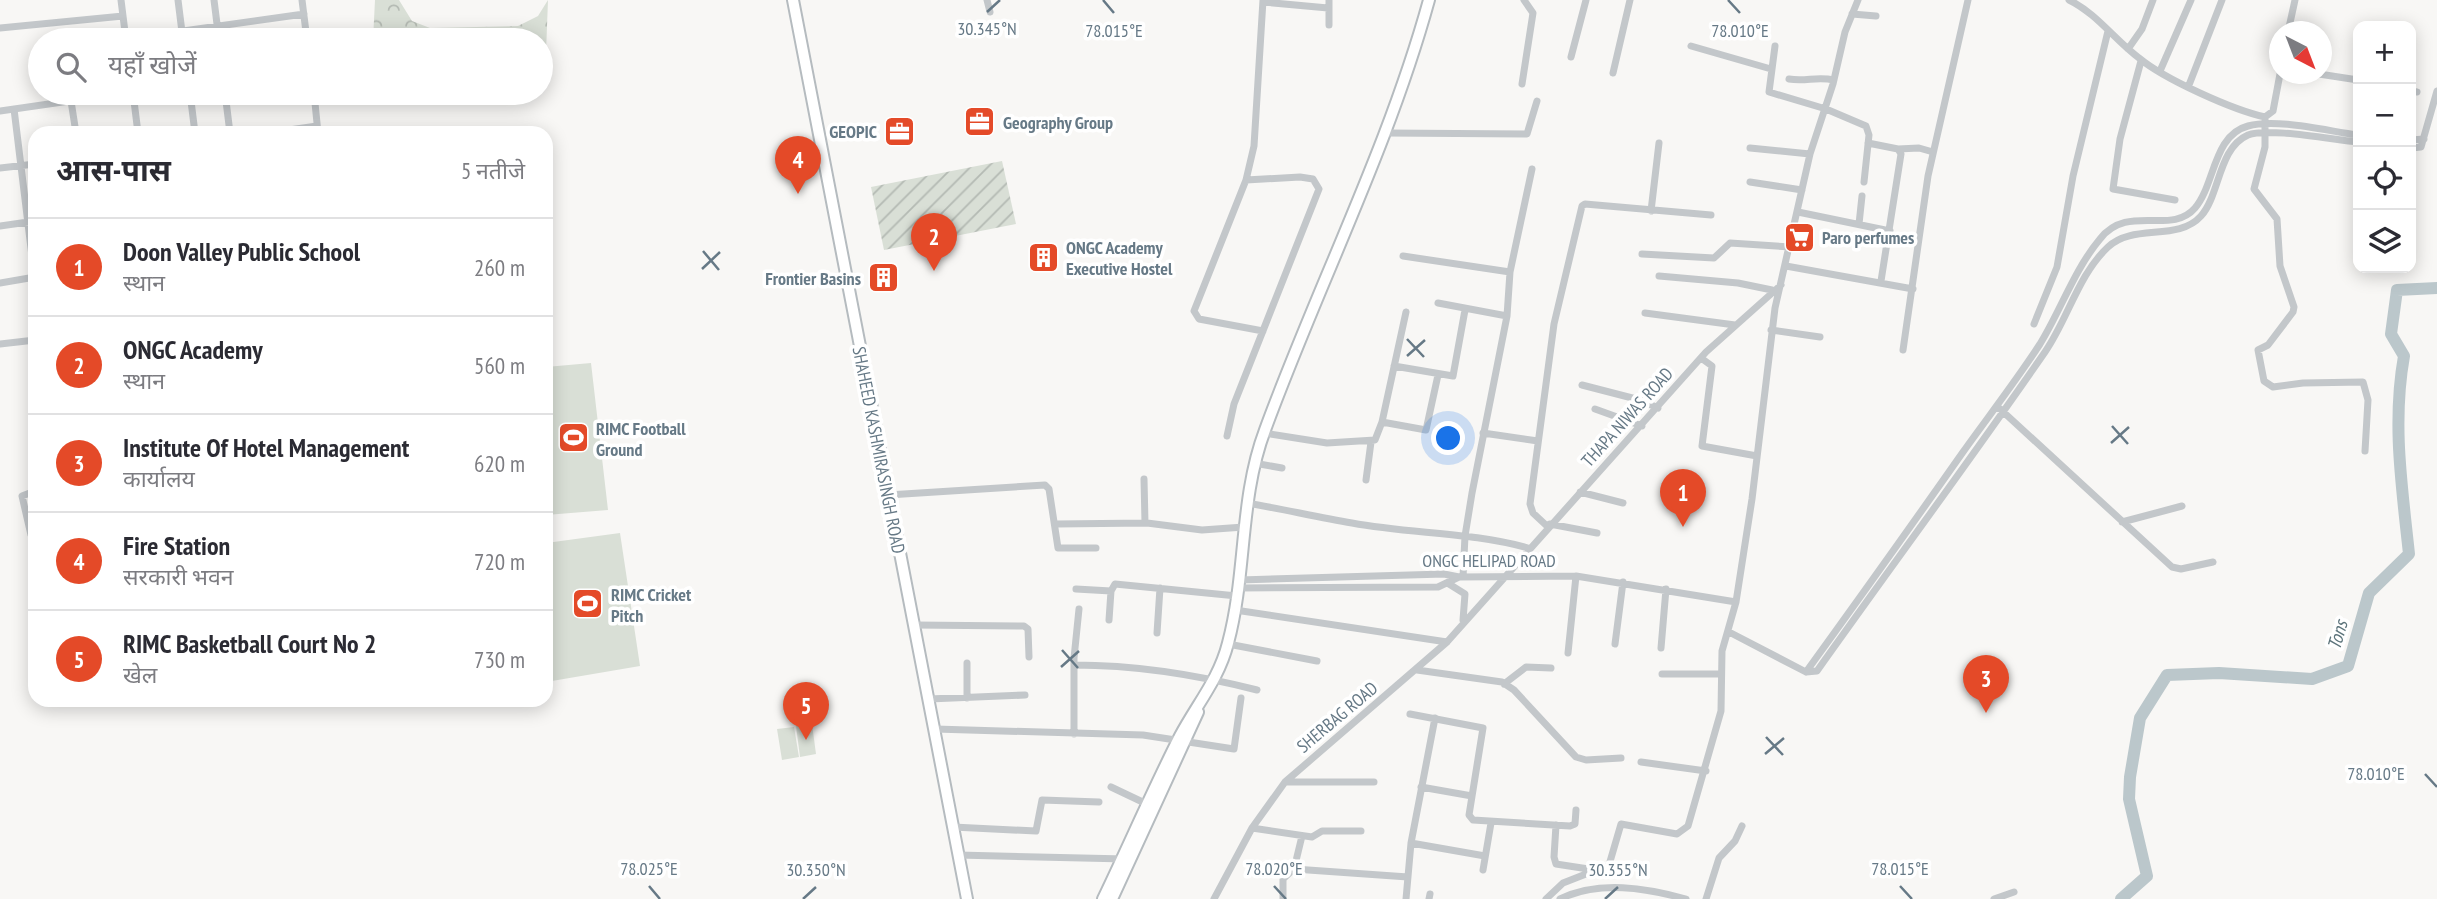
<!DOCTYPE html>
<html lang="hi">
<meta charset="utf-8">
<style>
body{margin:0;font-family:"PT Sans Narrow","Noto Sans Devanagari",sans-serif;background:#f2f2f3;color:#2b2b33}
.controls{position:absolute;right:21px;top:21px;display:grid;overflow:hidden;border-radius:14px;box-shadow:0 4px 18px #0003}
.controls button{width:63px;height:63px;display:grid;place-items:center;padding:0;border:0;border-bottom:2px solid #e1e1e2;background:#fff;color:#2b2b33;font:35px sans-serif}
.compass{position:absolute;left:2269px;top:21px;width:63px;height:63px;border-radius:50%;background:#fff;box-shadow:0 4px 18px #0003;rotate:138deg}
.you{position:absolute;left:1449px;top:439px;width:24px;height:24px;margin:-18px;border:5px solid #fff;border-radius:50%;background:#1a73e8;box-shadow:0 0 0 10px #1a73e833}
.badge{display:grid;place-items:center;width:46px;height:46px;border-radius:50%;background:#e44a28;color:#fff;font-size:23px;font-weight:700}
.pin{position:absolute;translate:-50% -58px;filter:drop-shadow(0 2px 4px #0008)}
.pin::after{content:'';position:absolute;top:37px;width:24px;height:21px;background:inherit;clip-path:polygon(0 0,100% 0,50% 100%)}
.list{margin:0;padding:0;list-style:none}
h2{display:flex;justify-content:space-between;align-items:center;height:91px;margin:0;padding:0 28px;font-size:30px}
h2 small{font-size:23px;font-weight:400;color:#7c7c81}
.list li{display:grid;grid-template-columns:46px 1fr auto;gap:21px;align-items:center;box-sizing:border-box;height:98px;padding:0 28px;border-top:2px solid #e1e1e2}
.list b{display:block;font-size:26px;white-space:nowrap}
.list p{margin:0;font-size:23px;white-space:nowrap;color:#7c7c81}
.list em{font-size:23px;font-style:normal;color:#7c7c81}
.icon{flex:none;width:38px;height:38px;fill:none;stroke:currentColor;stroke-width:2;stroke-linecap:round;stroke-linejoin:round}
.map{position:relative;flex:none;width:2437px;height:899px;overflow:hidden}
.search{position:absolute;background:#fff;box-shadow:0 4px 18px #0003;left:28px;top:28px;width:525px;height:77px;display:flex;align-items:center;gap:18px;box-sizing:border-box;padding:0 24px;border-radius:38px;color:#7c7c81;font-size:26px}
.panel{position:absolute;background:#fff;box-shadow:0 4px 18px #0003;left:28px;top:126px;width:525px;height:581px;border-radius:21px}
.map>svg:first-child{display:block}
.forest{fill:url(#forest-crowns)}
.garden{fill:url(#garden-furrows)}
.pitch{fill:#d9dfd6}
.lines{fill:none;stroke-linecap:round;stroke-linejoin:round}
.river{stroke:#bbc7cb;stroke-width:12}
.secondary-casing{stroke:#b5bbbf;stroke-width:14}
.street{stroke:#c3c7ca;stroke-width:7}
.secondary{stroke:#fff;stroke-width:10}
.ticks{fill:none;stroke:#667986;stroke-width:2.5}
.labels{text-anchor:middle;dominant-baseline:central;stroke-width:7;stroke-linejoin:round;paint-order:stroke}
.poi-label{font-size:18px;font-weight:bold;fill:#667986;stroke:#fff;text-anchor:start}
.street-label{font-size:18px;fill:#667986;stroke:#fff}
.water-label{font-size:19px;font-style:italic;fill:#5d747b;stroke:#fff}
.ticks-label{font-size:18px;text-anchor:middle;fill:#667986;stroke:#fff;stroke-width:7;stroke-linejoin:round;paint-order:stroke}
</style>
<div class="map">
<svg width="2437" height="899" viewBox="0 0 2437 899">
<defs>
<pattern id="forest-crowns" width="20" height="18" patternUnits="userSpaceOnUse" patternTransform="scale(1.75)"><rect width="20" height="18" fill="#d9dfd6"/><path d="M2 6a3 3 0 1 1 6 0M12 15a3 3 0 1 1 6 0" fill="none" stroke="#b4bab3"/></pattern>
<pattern id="garden-furrows" width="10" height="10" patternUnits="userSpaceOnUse" patternTransform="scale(1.75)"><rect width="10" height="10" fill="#d9dfd6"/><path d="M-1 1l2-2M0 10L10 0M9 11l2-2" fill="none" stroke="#b4bab3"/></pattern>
</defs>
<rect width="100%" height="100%" fill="#f8f7f5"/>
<path class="forest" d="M375,0H399L412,21L430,28L518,26L538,16L548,0L546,53L541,52V40H373Z"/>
<path class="garden" d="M1002,161L1016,224L884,250L871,187Z"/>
<path class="pitch" d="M591,363L608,510L546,515V367Z
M1675,477L1691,479L1687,509L1671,507Z
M620,533L640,666L546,682V543Z
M812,724L816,754L800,757L796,726Z
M794,727L799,757L782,760L777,729Z"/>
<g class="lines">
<path class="river" d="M2121,899L2147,876L2129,799L2130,777L2140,718L2167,675L2219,673L2312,679L2348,666L2369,593L2409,554C2402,487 2392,423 2404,356L2391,334L2397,290L2437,288"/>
<defs>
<path id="secondary" d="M793,0L967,899
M1103,899C1129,845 1153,789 1180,736C1197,704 1219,679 1228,643C1247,572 1239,499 1265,430C1318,285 1388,149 1429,0
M1112,899L1198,712"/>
</defs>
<use href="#secondary" class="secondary-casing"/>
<path class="street" d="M121,0L126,40
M178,0L183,40
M214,0L219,40
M302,0L307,40
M987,0L990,12
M1263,0L1254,146L1246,180L1194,311L1199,319L1263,331
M2069,0C2096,13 2115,40 2139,58C2164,79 2233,110 2265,117V147L2254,189L2277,219L2280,266L2294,307L2293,312L2268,345L2258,350L2264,381L2273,387L2303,383L2363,382L2368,400L2365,451
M1263,2L1328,8
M1852,14L1876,16
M1329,25V0
M0,28L123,16
M2288,32L2295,0
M126,39L304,14
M1691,46L1771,69
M1775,46L1769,92L1826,109L1866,126L1869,135L1864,182
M2128,49L2142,29L2153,0
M1571,57L1586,0
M2141,61L2120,139L2113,189L2175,200
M2160,71L2191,0
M1613,73L1630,0
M2319,74L2358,80
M1789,79C1806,82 1816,76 1834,80
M1522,84L1533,13L1524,0
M2189,85L2222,0
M2411,91L2417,92
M133,93L138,133
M190,93L195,133
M225,93L230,133
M314,93L318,133
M71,101L76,133
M14,109L35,281
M0,111L125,93
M2265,117L2273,111L2280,74
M268,133L317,126
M1386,133L1527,134L1537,101
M2411,140L2424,139
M1868,143L1898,149L1901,154L1881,281
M1750,148L1810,154
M2411,148L2421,147L2437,91
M1898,149L1919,148L1933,152
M0,168L35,164
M1750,182L1802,190
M1651,211L1659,143
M1798,212L1890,231
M1859,224L1862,196
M0,226L35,221
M1642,254L1714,258L1730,243L1791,247
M1403,256L1510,272
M1786,266L1913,289
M1659,276L1738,283L1772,290
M0,283L35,277
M1438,303L1507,316
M1645,313L1735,325
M2034,324L2057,267L2073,176L2108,31
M1771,330L1820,337
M0,344L35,340
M1903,350L1928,176L1968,0
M1701,358L1712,366L1702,446L1757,456
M1394,366L1453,376L1465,310
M1582,385L1640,400L1658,408
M1999,408L2172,567L2181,569L2213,562
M1595,409L1642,426
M1382,422L1426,430L1438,375
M1264,433L1327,443L1375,440L1382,422L1406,312
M1483,433L1538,441
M1227,436L1234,404L1319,189L1313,179L1300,177L1246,180
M1254,463L1282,468
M1144,479L1145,523
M1366,480L1371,442
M1580,492L1623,503
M888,495L1045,485L1049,489L1058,548H1096
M1247,503C1282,509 1317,517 1352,523C1411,534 1471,532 1528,548
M2122,522L2182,506
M1056,524L1147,523L1202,530L1244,527
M1550,524L1597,533
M1548,527L1533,513L1530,504L1554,324L1582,206L1585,204L1711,215
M31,535L22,496L35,491
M1463,577L1465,536L1472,493L1507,316L1510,272L1532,169
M1240,580L1444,574L1459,577L1576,576L1736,602
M1449,584L1465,594L1463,620
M1239,588L1438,587L1459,577
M1076,589L1111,591
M1235,610L1447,642
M1109,620L1111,591L1115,584L1237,596
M915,625L1024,626L1028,629L1029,657
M1729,632L1806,672L1817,671C1893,564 1971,459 2045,352C2068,319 2078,275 2108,247C2133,223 2178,242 2201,216C2220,195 2218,148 2248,135C2268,127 2334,140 2358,142
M1157,633L1160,588
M1228,644L1317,661
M1615,644L1623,582
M1661,648L1666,589
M1568,653L1576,576
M967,663V698
M1074,665C1136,665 1198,675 1257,690
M1417,670L1502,682L1514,690L1576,757L1586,760L1621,758
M1806,672C1859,599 1911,526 1963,452C1988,417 2016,381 2040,344C2061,310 2074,270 2100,239C2128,203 2171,236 2195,208C2215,185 2213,135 2248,126C2277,118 2327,131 2358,135
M1662,674H1720
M1504,684L1526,667L1551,668
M929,699L1025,695
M1410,714L1483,728L1469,815L1473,820L1570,826L1575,824L1576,810
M935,729L1143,735L1234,749L1241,698
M1074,734V658L1079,609
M1641,762L1706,771
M1286,782H1374
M1111,787L1151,806
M1421,787L1472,796
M1556,825L1554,857L1556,864L1595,870
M953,827L1036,831L1042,800L1099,802
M1252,828L1312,837L1322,831H1361
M1411,843L1485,856
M958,855L1126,859
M1294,869L1302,836
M1483,870L1491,823
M1214,899L1252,828L1285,782L1447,642L1706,352L1781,285
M1283,899V879L1294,869L1408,877
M1406,899L1411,843L1435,718
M1429,899L1430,894
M1546,899L1563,883L1609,865L1621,824L1677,834L1688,826L1721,711L1722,651L1736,602L1752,499L1775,308L1810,154L1833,84L1845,32L1858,0
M1560,899C1599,880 1646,888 1686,899
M1706,899L1719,858L1735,841L1742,826
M1994,899L2014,892"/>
<use href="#secondary" class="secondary"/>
</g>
<path class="ticks" d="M1103,0L1114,13M1728,0L1740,13M987,12L1000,0M703,251L719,270M702,269L720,252M1407,339L1424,357M1407,356L1425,340M2112,426L2128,444M2111,443L2129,427M1062,650L1078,668M1061,667L1079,651M1766,737L1783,755M1765,754L1784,738M2425,774L2437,787M649,886L660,899M1274,886L1286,899M1900,886L1912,899M803,899L816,887M1605,899L1618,887"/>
<defs>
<symbol id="office-square" viewBox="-11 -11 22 22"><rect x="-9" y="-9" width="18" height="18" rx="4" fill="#e44a28" stroke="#fff"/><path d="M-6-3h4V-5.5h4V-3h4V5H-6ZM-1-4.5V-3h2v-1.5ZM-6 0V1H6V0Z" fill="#fff"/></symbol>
<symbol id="supermarket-square" viewBox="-11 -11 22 22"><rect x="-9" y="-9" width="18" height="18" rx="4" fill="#e44a28" stroke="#fff"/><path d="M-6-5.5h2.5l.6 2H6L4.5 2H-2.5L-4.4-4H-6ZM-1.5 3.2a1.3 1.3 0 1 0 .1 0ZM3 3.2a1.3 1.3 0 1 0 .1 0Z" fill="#fff"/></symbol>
<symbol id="building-square" viewBox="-11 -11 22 22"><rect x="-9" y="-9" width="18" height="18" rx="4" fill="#e44a28" stroke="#fff"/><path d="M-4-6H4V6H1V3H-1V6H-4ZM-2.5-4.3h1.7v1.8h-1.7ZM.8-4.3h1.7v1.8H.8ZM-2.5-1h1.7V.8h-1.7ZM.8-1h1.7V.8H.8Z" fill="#fff"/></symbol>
<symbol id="stadium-square" viewBox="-11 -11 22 22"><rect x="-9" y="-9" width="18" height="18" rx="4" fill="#e44a28" stroke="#fff"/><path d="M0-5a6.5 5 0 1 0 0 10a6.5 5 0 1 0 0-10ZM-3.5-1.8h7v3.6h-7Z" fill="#fff"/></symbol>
</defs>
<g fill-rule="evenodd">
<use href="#office-square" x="962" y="104" width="35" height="35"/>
<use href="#office-square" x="882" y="114" width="35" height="35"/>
<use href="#supermarket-square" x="1782" y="220" width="35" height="35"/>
<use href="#building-square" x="1026" y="240" width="35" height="35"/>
<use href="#building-square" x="866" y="260" width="35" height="35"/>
<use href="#stadium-square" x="556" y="420" width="35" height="35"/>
<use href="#stadium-square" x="570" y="586" width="35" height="35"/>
</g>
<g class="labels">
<g class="poi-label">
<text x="1003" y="122">Geography Group</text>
<text x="877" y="131" text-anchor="end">GEOPIC</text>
<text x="1822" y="237">Paro perfumes</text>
<text x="1066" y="247">ONGC Academy<tspan x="1066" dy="21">Executive Hostel</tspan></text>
<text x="861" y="278" text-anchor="end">Frontier Basins</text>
<text x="596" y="428">RIMC Football<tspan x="596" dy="21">Ground</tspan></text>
<text x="611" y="594">RIMC Cricket<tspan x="611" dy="21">Pitch</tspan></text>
</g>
<g class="street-label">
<text transform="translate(1627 417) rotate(-48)">THAPA NIWAS ROAD</text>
<text transform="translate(879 450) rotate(79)">SHAHEED KASHMIRASINGH ROAD</text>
<text x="1489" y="560">ONGC HELIPAD ROAD</text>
<text transform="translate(1337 717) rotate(-40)">SHERBAG ROAD</text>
</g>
<g class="water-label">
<text transform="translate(2337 635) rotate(-74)">Tons</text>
</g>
</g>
<g class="ticks-label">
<text x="987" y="35">30.345°N</text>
<text x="1114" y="37">78.015°E</text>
<text x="1740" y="37">78.010°E</text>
<text x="2376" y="780">78.010°E</text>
<text x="649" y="875">78.025°E</text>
<text x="1274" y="875">78.020°E</text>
<text x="1900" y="875">78.015°E</text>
<text x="816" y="876">30.350°N</text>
<text x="1618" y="876">30.355°N</text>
</g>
</svg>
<div class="controls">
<button>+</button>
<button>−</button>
<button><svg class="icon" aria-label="locate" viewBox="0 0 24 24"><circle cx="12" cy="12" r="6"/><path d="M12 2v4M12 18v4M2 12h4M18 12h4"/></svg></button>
<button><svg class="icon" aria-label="layers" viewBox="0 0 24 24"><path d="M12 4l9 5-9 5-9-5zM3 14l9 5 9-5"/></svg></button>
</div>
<svg class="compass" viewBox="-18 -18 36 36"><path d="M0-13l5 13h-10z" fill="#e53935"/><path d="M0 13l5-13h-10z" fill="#7c7c81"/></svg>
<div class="you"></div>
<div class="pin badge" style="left:1683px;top:527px">1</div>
<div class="pin badge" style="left:934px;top:271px">2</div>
<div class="pin badge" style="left:1986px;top:713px">3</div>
<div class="pin badge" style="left:798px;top:194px">4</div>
<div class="pin badge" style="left:806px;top:740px">5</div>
<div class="search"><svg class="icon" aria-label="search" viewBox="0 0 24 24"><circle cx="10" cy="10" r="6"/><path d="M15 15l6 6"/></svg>यहाँ खोजें</div>
<section class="panel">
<h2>आस-पास<small>5 नतीजे</small></h2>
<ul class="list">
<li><span class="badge">1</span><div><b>Doon Valley Public School</b><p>स्थान</p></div><em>260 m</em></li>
<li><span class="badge">2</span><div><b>ONGC Academy</b><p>स्थान</p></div><em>560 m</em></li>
<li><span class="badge">3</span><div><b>Institute Of Hotel Management</b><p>कार्यालय</p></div><em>620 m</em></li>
<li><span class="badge">4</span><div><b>Fire Station</b><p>सरकारी भवन</p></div><em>720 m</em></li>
<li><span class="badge">5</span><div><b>RIMC Basketball Court No 2</b><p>खेल</p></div><em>730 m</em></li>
</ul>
</section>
</div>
